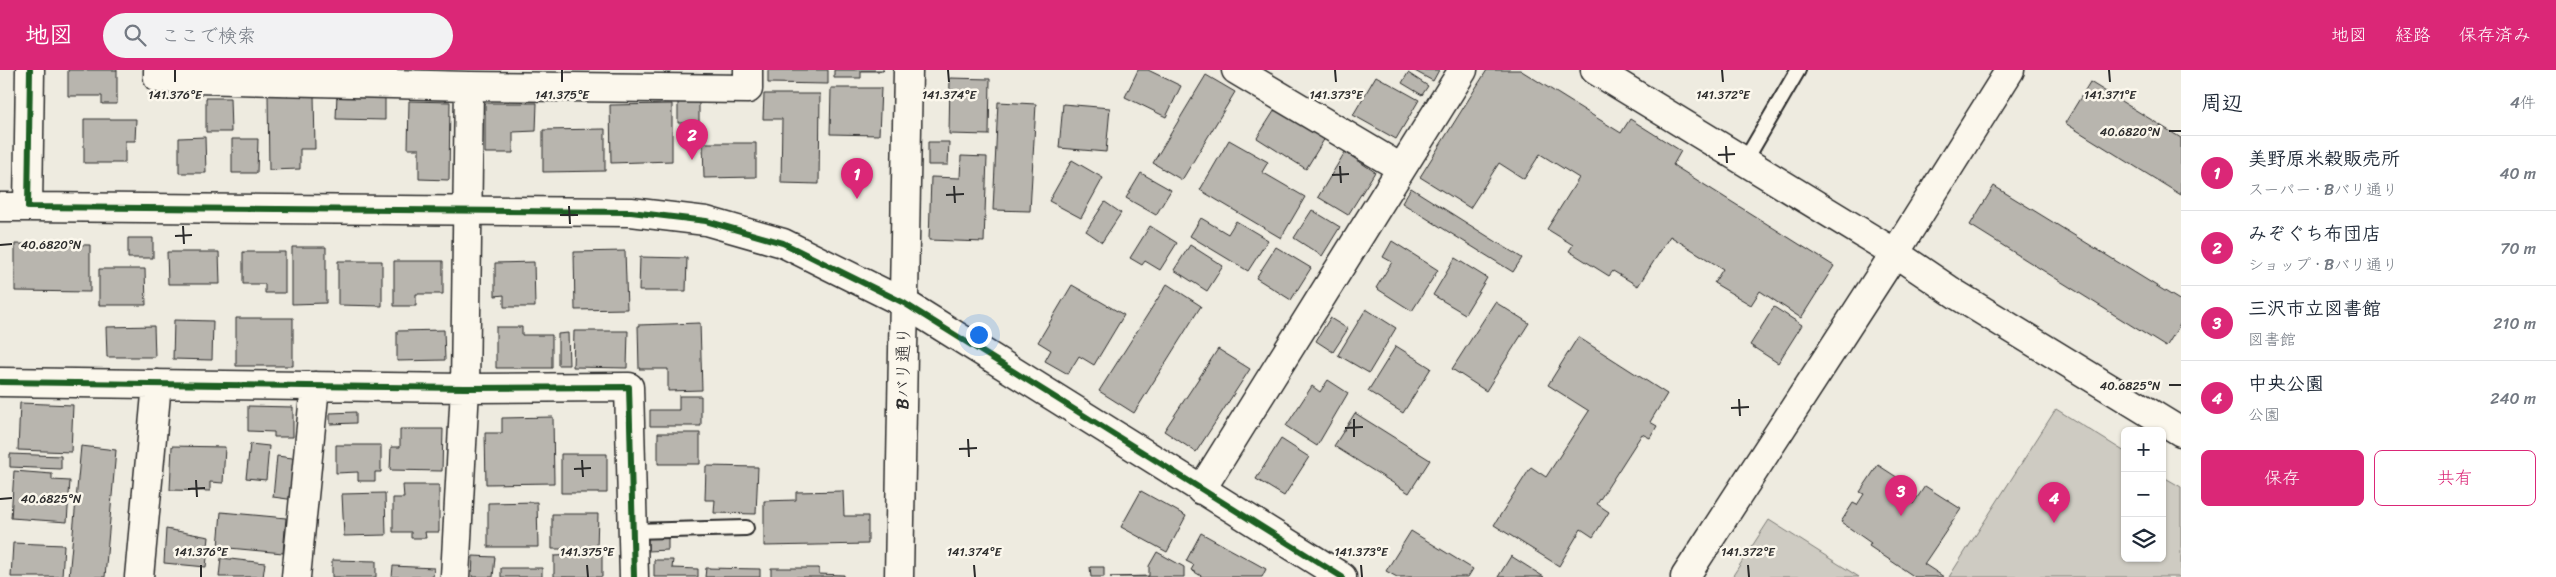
<!DOCTYPE html>
<html lang="ja">
<meta charset="utf-8">
<style>
body{margin:0;font-family:Sriracha,"Klee One",sans-serif;background:#f2f2f3;color:#1f2937}
.controls{position:absolute;right:15px;bottom:15px;display:grid;overflow:hidden;border-radius:8px;box-shadow:0 1px 4px #0004}
.controls button{width:45px;height:45px;display:grid;place-items:center;padding:0;border:0;border-bottom:1px solid #e0e1e3;background:#fff;color:#1f2937;font:25px sans-serif}
.you{position:absolute;left:978px;top:264px;width:18px;height:18px;margin:-12px;border:4px solid #fff;border-radius:50%;background:#1a73e8;box-shadow:0 0 0 8px #1a73e833}
.badge{display:grid;place-items:center;width:32px;height:32px;border-radius:50%;background:#db2777;color:#fff;font-size:16px;font-weight:700}
.pin{position:absolute;translate:-50% -41px;filter:drop-shadow(0 1px 2px #0008)}
.pin::after{content:'';position:absolute;top:26px;width:18px;height:15px;background:inherit;clip-path:polygon(0 0,100% 0,50% 100%)}
.list{margin:0;padding:0;list-style:none}
h2{display:flex;justify-content:space-between;align-items:center;height:65px;margin:0;padding:0 20px;font-size:21px}
h2 small{font-size:16px;font-weight:400;color:#747a83}
.list li{display:grid;grid-template-columns:32px 1fr auto;gap:15px;align-items:center;box-sizing:border-box;height:75px;padding:0 20px;border-top:1px solid #e0e1e3}
.list b{display:block;font-size:19px;white-space:nowrap}
.list p{margin:0;font-size:16px;white-space:nowrap;color:#747a83}
.list em{font-size:16px;font-style:normal;color:#747a83}
.actions{display:flex;gap:10px;padding:15px 20px}
.actions a{flex:1;padding:11px 0;border:1px solid #db2777;border-radius:8px;text-align:center;font-size:18px;color:#db2777}
.actions .main{background:#db2777;color:#fff}
.icon{flex:none;width:28px;height:28px;fill:none;stroke:currentColor;stroke-width:2;stroke-linecap:round;stroke-linejoin:round}
.map{position:relative;flex:none;width:2181px;height:507px;overflow:hidden}
header{display:flex;align-items:center;gap:30px;box-sizing:border-box;height:70px;padding:0 25px;background:#db2777;color:#fff}
header strong{font-size:24px}
nav{display:flex;gap:28px;margin-inline-start:auto;font-size:18px}
.search{width:350px;height:45px;background:#f2f2f3;display:flex;align-items:center;gap:12px;box-sizing:border-box;padding:0 18px;border-radius:28px;color:#747a83;font-size:19px}
main{display:flex}
aside{flex:1;background:#fff}
.map>svg:first-child{display:block}
.green{fill:#cecbc2;stroke:#7c7b76}
.building{fill:#b8b5ae;stroke:#2b2b2b}
.lines{fill:none;stroke-linecap:round;stroke-linejoin:round}
.service-casing{stroke:#2b2b2b;stroke-width:18}
.minor-casing{stroke:#2b2b2b;stroke-width:31}
.tertiary-casing{stroke:#2b2b2b;stroke-width:31}
.service{stroke:#fbf7ec;stroke-width:14}
.minor{stroke:#fbf7ec;stroke-width:28}
.tertiary{stroke:#fbf7ec;stroke-width:28}
.cycleway-casing{stroke:#fbf7ec;stroke-width:9}
.cycleway{stroke:#1b5e20;stroke-width:6}
.ticks{fill:none;stroke:#2b2b2b;stroke-width:2}
.labels{text-anchor:middle;dominant-baseline:central;stroke-width:5;stroke-linejoin:round;paint-order:stroke}
.street-label{font-size:18px;fill:#2b2b2b;stroke:#fbf7ec}
.ticks-label{font-size:12px;text-anchor:middle;fill:#2b2b2b;stroke:#fbf7ec;stroke-width:5;stroke-linejoin:round;paint-order:stroke}
</style>
<header>
<strong>地図</strong>
<div class="search"><svg class="icon" aria-label="search" viewBox="0 0 24 24"><circle cx="10" cy="10" r="6"/><path d="M15 15l6 6"/></svg>ここで検索</div>
<nav><a>地図</a><a>経路</a><a>保存済み</a></nav>
</header>
<main>
<div class="map">
<svg width="2181" height="507" viewBox="0 0 2181 507">
<rect width="100%" height="100%" fill="#eeebe0"/>
<filter id="ink" filterUnits="userSpaceOnUse"><feTurbulence type="fractalNoise" baseFrequency=".02" numOctaves="2"/><feDisplacementMap in="SourceGraphic" scale="10" xChannelSelector="R" yChannelSelector="G"/><feConvolveMatrix kernelMatrix="1 2 1 2 8 2 1 2 1" color-interpolation-filters="sRGB"/></filter>
<g filter="url(#ink)">
<path class="green" d="M2056,339L2125,382V488H2162V406L2181,417V507H1949Z
M1769,450L1859,507H1732Z"/>
<path class="building" d="M68,0H117V34H102V26H68Z
M768,0H828V14L768,13Z
M834,0H884L883,1H861V8H834Z
M1138,0H1148L1181,16L1166,47L1125,27Z
M1413,0H1439L1433,11Z
M1487,0H1520L1621,63L1630,49L1681,81L1673,95L1834,196L1801,248L1760,221L1751,235L1714,213L1723,199L1670,166L1638,216L1613,201L1609,206L1569,181L1573,175L1547,159L1579,108L1540,84L1524,109L1499,93L1470,138L1420,107Z
M1408,3L1428,16L1422,25L1402,13Z
M1206,5L1235,22L1182,110L1153,93Z
M1376,6L1419,30L1396,69L1353,45Z
M950,8L990,9L989,65L949,64Z
M2090,12L2181,68V125L2065,53Z
M831,18H881L879,65L830,64Z
M314,24L315,79H300V99L269,100L268,25Z
M337,24L385,25V50L336,49Z
M764,24H820L819,114L781,113L782,49H763Z
M206,28H230L231,62H206Z
M678,28H699V53H678Z
M409,31L450,32L449,110L419,109V79H408Z
M998,32L1036,34L1030,141L993,140Z
M485,33H537L536,61L513,62V83H485Z
M672,34V91L611,93L610,35Z
M1063,34L1110,38L1106,82L1059,78Z
M1276,38L1325,68L1306,99L1257,68Z
M84,49H136L135,71H125V93H84Z
M605,59V101L543,102V60Z
M205,67L206,103H179V68Z
M232,69H258L257,103H232Z
M1229,70L1268,92L1262,102L1305,127L1281,168L1200,120Z
M928,72H949L948,95H928Z
M703,73H756V107L704,108Z
M1345,82L1375,102L1348,145L1318,127Z
M961,86L987,87L984,172L929,170L931,107L960,108Z
M1072,90L1103,108L1081,148L1049,131Z
M1141,103L1171,120L1156,145L1126,128Z
M1994,116L2181,231V253L2166,277L1970,155Z
M1411,118L1522,188L1513,202L1402,133Z
M1105,132L1121,143L1102,172L1086,161Z
M1312,140L1340,157L1322,186L1294,168Z
M1201,148L1228,164L1236,151L1268,170L1248,201L1190,166Z
M1150,156L1177,173L1160,200L1145,191L1142,195L1130,188Z
M128,168H153V188H128Z
M1392,171L1438,200L1412,241L1376,218L1392,192L1383,187Z
M15,174L90,175V222L15,221Z
M1190,175L1223,196L1207,221L1174,200Z
M292,177H326V233L292,234Z
M1276,177L1311,198L1291,230L1256,208Z
M625,181L627,239L575,240L574,182Z
M167,182H219L220,214H168Z
M243,182H285V223H265V214H243Z
M640,187L687,188L686,221H639Z
M1455,188L1487,208L1465,244L1433,225Z
M338,191H382V236L338,235Z
M394,191H443V224H416V236H394Z
M534,192L535,237H504V225L495,226V193Z
M99,199H145L146,235H99Z
M1167,214L1201,236L1134,343L1099,321Z
M1072,215L1124,245L1094,295L1079,286L1068,304L1045,291L1051,280L1038,272Z
M1495,232L1529,253L1486,321L1452,299Z
M1774,237L1802,255L1778,293L1750,275Z
M1366,239L1396,258L1369,303L1338,285Z
M236,248H293V296H236Z
M1330,248L1348,259L1333,282L1316,271Z
M174,250L213,251L212,290L173,289Z
M700,253L702,320L668,321V299H639L638,255Z
M154,256L155,287H107L106,257Z
M496,257H522V265H552V298H496Z
M444,260L445,290L397,291V261Z
M574,261H628L627,298L573,297Z
M568,263L569,295H558V264Z
M1578,267L1667,324L1650,352L1657,356L1650,368L1642,364L1597,434L1609,442L1593,467L1581,459L1559,496L1494,455L1531,397L1546,407L1589,341L1548,315Z
M1396,276L1431,298L1403,343L1368,321Z
M1218,279L1250,299L1196,382L1164,361Z
M1328,310L1348,323L1317,376L1286,356L1312,316L1320,322Z
M679,326H701V356H650V340H679Z
M20,333L73,335L71,382L18,380Z
M248,336L293,337V367H274V362L248,361Z
M356,342V353L330,354V343Z
M1355,343L1430,390L1409,423L1334,376Z
M553,347L554,413L486,414L485,363H502V348Z
M400,359H443L442,401L390,400L391,377H400Z
M658,363H700V394H658Z
M1281,369L1309,387L1284,426L1256,409Z
M250,374L269,376L266,410L246,408Z
M336,375H381V402H375V411H358V402L336,403Z
M81,376L116,380L105,507H69Z
M172,376L225,377L223,413L210,412V421L170,420Z
M10,384L61,386V399L10,397Z
M561,384H607V423H561Z
M277,386L300,389L295,430L273,427Z
M1878,395L1909,415L1902,426L1913,434L1925,416L1961,439L1924,494L1944,507H1915L1869,476L1871,473L1841,452L1853,433L1857,435L1864,424L1860,422Z
M706,396L758,397L756,444L714,443L715,430H705Z
M14,401L52,404V410L70,411L67,452L11,448Z
M403,415H439V462H425L426,468H411V462H393V428H404Z
M843,421L844,446H868V474L764,476V431L796,430V422Z
M1141,421L1186,446L1167,482L1121,457Z
M385,423L386,465L344,466L342,424Z
M537,432L538,477H488V433Z
M221,442L286,448L283,483L218,477Z
M552,444H598L597,479H552Z
M166,459L209,467L206,497L164,493Z
M1411,461L1473,499L1468,507H1397L1386,501Z
M1201,463L1266,499L1262,507H1203L1191,500L1194,495L1186,491Z
M648,467H668V480L648,481Z
M13,473L64,475L62,507H11Z
M1157,482L1184,497V507H1110L1149,506V496Z
M602,484V507H554V486Z
M473,486L495,487L493,507H472Z
M1511,486L1544,507H1498Z
M221,488L265,493L263,507H219Z
M332,490L376,491V507H332Z
M654,490H673L672,498L698,499V507H654Z
M393,496L434,498L433,507H392Z
M1090,497H1104V507H1091Z
M501,498H542V507H501Z
M706,498L760,499V507H705Z
M771,498H819V504L844,505V507H771Z"/>
<g class="lines">
<defs>
<path id="service" d="M1745,91L1798,0
M633,461L746,458"/>
<path id="minor" d="M30,0L28,137L631,142L706,151L783,173L904,233L1342,507
M158,0V8L469,16L748,19V0
M1236,0L1401,98
M1595,0L1895,183L1685,507
M0,137H28
M0,312L465,318L629,317L634,507
M1201,420L1463,0
M139,507L157,314
M296,507L315,316
M455,507L465,318L469,16"/>
<path id="tertiary" d="M2010,0L1895,183L1957,225L2181,362
M899,507L908,0"/>
</defs>
<use href="#service" class="service-casing"/>
<use href="#minor" class="minor-casing"/>
<use href="#tertiary" class="tertiary-casing"/>
<use href="#service" class="service"/>
<use href="#minor" class="minor"/>
<use href="#tertiary" class="tertiary"/>
<defs>
<path id="cycleway" d="M30,0L28,137L631,142L706,151L783,173L904,233L1342,507
M0,312L465,318L629,317L634,507"/>
</defs>
<use href="#cycleway" class="cycleway-casing"/>
<use href="#cycleway" class="cycleway"/>
</g>
</g>
<path class="ticks" d="M175,0V12M562,0V12M948,0L949,12M1335,0L1336,12M1722,0L1723,12M2109,0L2110,12M2169,61H2181M1726,76L1727,93M1718,85L1735,84M1340,96L1341,113M1332,105L1349,104M954,116L955,133M946,125L964,124M569,136L570,154M560,145H578M183,156L184,174M175,166L192,165M0,175L12,174M2169,315H2181M1739,329L1740,346M1731,338L1749,337M1354,349V367M1345,358L1363,357M968,369L969,387M959,379L977,378M582,390L583,407M574,399L591,398M196,410L197,427M188,419L205,418M0,429L12,428M201,495V507M587,495L588,507M974,495L975,507M1361,495L1362,507M1748,495L1749,507"/>
<g class="labels">
<g class="street-label">
<text transform="translate(903 298) rotate(-89)">Bバリ通り</text>
</g>
</g>
<g class="ticks-label">
<text x="175" y="29">141.376°E</text>
<text x="562" y="29">141.375°E</text>
<text x="949" y="29">141.374°E</text>
<text x="1336" y="29">141.373°E</text>
<text x="1723" y="29">141.372°E</text>
<text x="2110" y="29">141.371°E</text>
<text x="2130" y="66">40.6820°N</text>
<text x="51" y="179">40.6820°N</text>
<text x="2130" y="320">40.6825°N</text>
<text x="51" y="433">40.6825°N</text>
<text x="201" y="486">141.376°E</text>
<text x="587" y="486">141.375°E</text>
<text x="974" y="486">141.374°E</text>
<text x="1361" y="486">141.373°E</text>
<text x="1748" y="486">141.372°E</text>
</g>
</svg>
<div class="controls">
<button>+</button>
<button>−</button>
<button><svg class="icon" aria-label="layers" viewBox="0 0 24 24"><path d="M12 4l9 5-9 5-9-5zM3 14l9 5 9-5"/></svg></button>
</div>
<div class="you"></div>
<div class="pin badge" style="left:857px;top:129px">1</div>
<div class="pin badge" style="left:692px;top:90px">2</div>
<div class="pin badge" style="left:1901px;top:446px">3</div>
<div class="pin badge" style="left:2054px;top:453px">4</div>
</div>
<aside>
<h2>周辺<small>4件</small></h2>
<ul class="list">
<li><span class="badge">1</span><div><b>美野原米穀販売所</b><p>スーパー · Bバリ通り</p></div><em>40 m</em></li>
<li><span class="badge">2</span><div><b>みぞぐち布団店</b><p>ショップ · Bバリ通り</p></div><em>70 m</em></li>
<li><span class="badge">3</span><div><b>三沢市立図書館</b><p>図書館</p></div><em>210 m</em></li>
<li><span class="badge">4</span><div><b>中央公園</b><p>公園</p></div><em>240 m</em></li>
</ul>
<div class="actions"><a class="main">保存</a><a>共有</a></div>
</aside>
</main>
